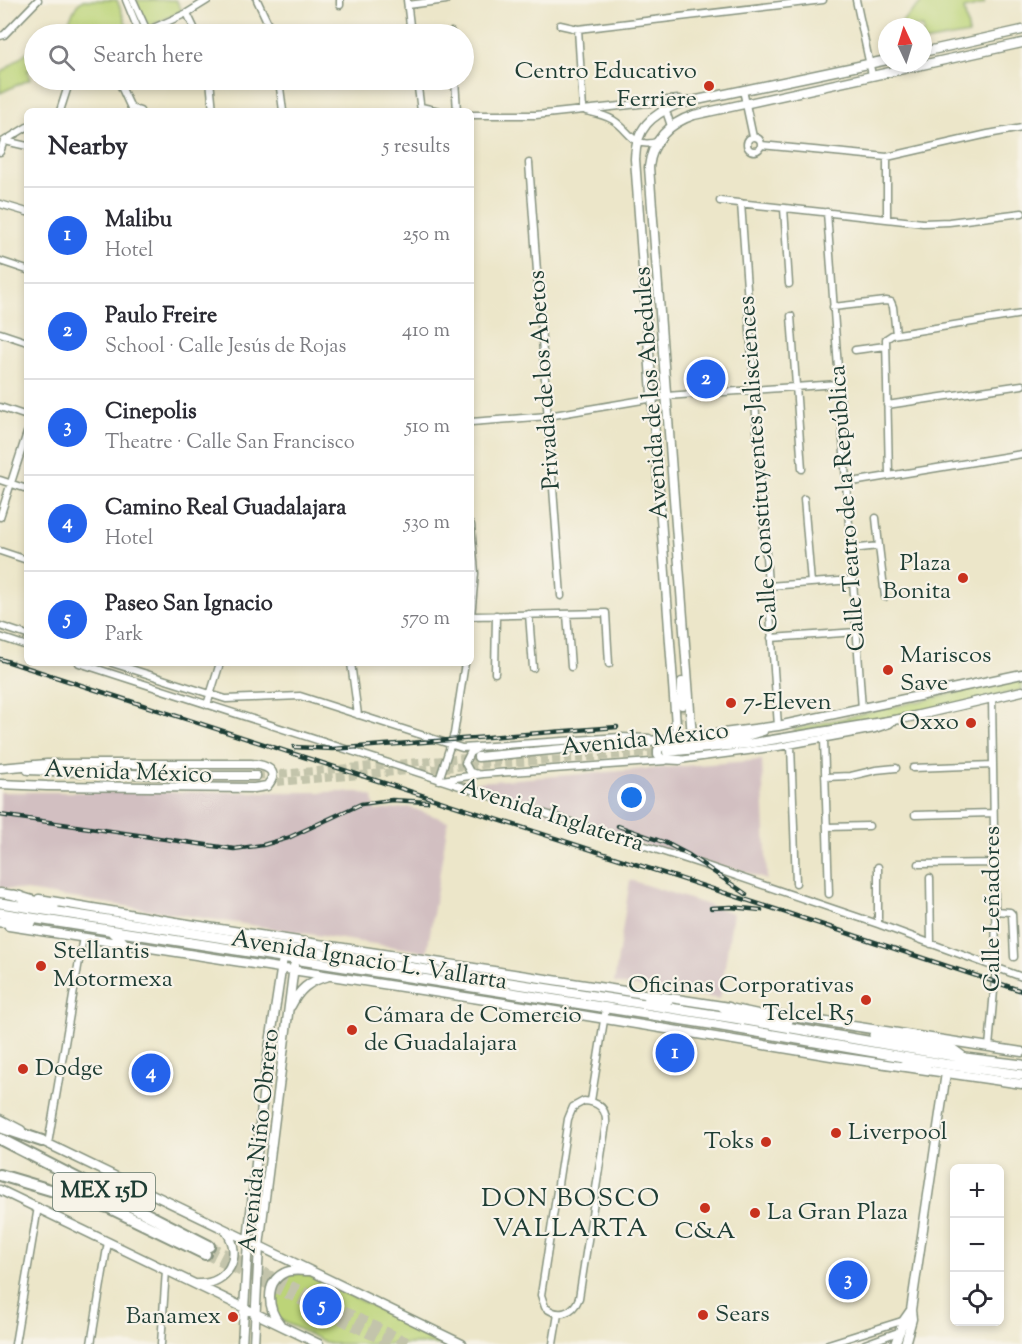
<!DOCTYPE html>
<meta charset="utf-8">
<style>
body{margin:0;font-family:"Sorts Mill Goudy",serif;background:#f2f2f3;color:#2b2b33}
.controls{position:absolute;right:18px;bottom:18px;display:grid;overflow:hidden;border-radius:9px;box-shadow:0 3px 9px #0003}
.controls button{width:54px;height:54px;display:grid;place-items:center;padding:0;border:0;border-bottom:2px solid #e1e1e2;background:#fff;color:#2b2b33;font:30px sans-serif}
.compass{position:absolute;left:878px;top:18px;width:54px;height:54px;border-radius:50%;background:#fff;box-shadow:0 3px 9px #0003;rotate:356deg}
.you{position:absolute;left:632px;top:798px;width:21px;height:21px;margin:-15px;border:4px solid #fff;border-radius:50%;background:#1a73e8;box-shadow:0 0 0 9px #1a73e833}
.badge{display:grid;place-items:center;width:39px;height:39px;border-radius:50%;background:#2563eb;color:#fff;font-size:20px;font-weight:700}
.pin{position:absolute;translate:-50% -50%;border:3px solid #fff;box-shadow:0 2px 6px #0006}
.list{margin:0;padding:0;list-style:none}
h2{display:flex;justify-content:space-between;align-items:center;height:78px;margin:0;padding:0 24px;font-size:26px}
h2 small{font-size:20px;font-weight:400;color:#7c7c81}
.list li{display:grid;grid-template-columns:39px 1fr auto;gap:18px;align-items:center;box-sizing:border-box;height:96px;padding:0 24px;border-top:2px solid #e1e1e2}
.list b{display:block;font-size:22px;white-space:nowrap}
.list p{margin:0;font-size:20px;white-space:nowrap;color:#7c7c81}
.list em{font-size:20px;font-style:normal;color:#7c7c81}
.icon{flex:none;width:33px;height:33px;fill:none;stroke:currentColor;stroke-width:2;stroke-linecap:round;stroke-linejoin:round}
.map{position:relative;flex:none;width:1022px;height:1344px;overflow:hidden}
.search{position:absolute;background:#fff;box-shadow:0 3px 9px #0003;left:24px;top:24px;width:450px;height:66px;display:flex;align-items:center;gap:15px;box-sizing:border-box;padding:0 21px;border-radius:33px;color:#7c7c81;font-size:22px}
.panel{position:absolute;background:#fff;box-shadow:0 3px 9px #0003;left:24px;top:108px;width:450px;height:558px;border-radius:9px}
.map>svg:first-child{display:block}
.industrial{fill:#d2bfc1}
.green{fill:#bcd478;stroke:#6e8856;stroke-width:1.5}
.lines{fill:none;stroke-linecap:round;stroke-linejoin:round}
.secondary-tunnel{stroke:#c3c4ab;stroke-width:8;stroke-dasharray:8 4;stroke-linecap:butt}
.primary-tunnel{stroke:#c3c4ab;stroke-width:9;stroke-dasharray:9 4.5;stroke-linecap:butt}
.highway-tunnel{stroke:#c3c4ab;stroke-width:10;stroke-dasharray:10 5;stroke-linecap:butt}
.street-casing{stroke:#86927e;stroke-width:9}
.secondary-casing{stroke:#86927e;stroke-width:11}
.primary-casing{stroke:#86927e;stroke-width:12}
.highway-casing{stroke:#86927e;stroke-width:14}
.street{stroke:#fff;stroke-width:6}
.secondary{stroke:#fff;stroke-width:8}
.primary{stroke:#fff;stroke-width:9}
.highway{stroke:#fff;stroke-width:10}
.rail-casing{stroke:#1f3d34;stroke-width:4.5}
.rail{stroke:#f7f3e8;stroke-width:2;stroke-dasharray:7;stroke-linecap:butt}
.poi-dot{fill:#c8321e;stroke:#f7f3e8;stroke-width:2}
.labels{text-anchor:middle;dominant-baseline:central;stroke-width:4.5;stroke-linejoin:round;paint-order:stroke}
.shield{fill:#f7f3e8;stroke:#60746a;stroke-width:1.5}
.shield-label{font-size:22px;font-weight:bold;fill:#1f3d34}
.poi-label{font-size:24px;fill:#1f3d34;stroke:#f7f3e8;text-anchor:start}
.street-label{font-size:24px;fill:#1f3d34;stroke:#f7f3e8}
.neighbourhood-label{font-size:26px;letter-spacing:1.5px;fill:#1f3d34;stroke:#f7f3e8}
</style>
<div class="map">
<svg width="1022" height="1344" viewBox="0 0 1022 1344">
<rect width="100%" height="100%" fill="#f7f3e8"/>
<filter id="ink" filterUnits="userSpaceOnUse"><feTurbulence type="fractalNoise" baseFrequency=".0167" numOctaves="2"/><feDisplacementMap in="SourceGraphic" scale="12" xChannelSelector="R" yChannelSelector="G"/><feConvolveMatrix kernelMatrix="1 2 1 2 8 2 1 2 1" color-interpolation-filters="sRGB"/></filter>
<filter id="wash" filterUnits="userSpaceOnUse"><feTurbulence type="fractalNoise" baseFrequency=".008" numOctaves="4" result="noise"/><feDisplacementMap in="SourceGraphic" scale="24" xChannelSelector="R" yChannelSelector="G"/><feGaussianBlur stdDeviation="1.35" result="paint"/><feColorMatrix in="noise" values="0 0 0 0 0 0 0 0 0 0 0 0 0 0 0 0 0 1.4 0 .05"/><feComposite in="paint" operator="in"/></filter>
<g filter="url(#wash)">
<rect width="100%" height="100%" fill="#ece6c9"/>
<path class="industrial" d="M762,760L767,880L737,869L710,866L463,786L465,783Z
M0,792H359L373,797L375,811L409,807L448,821L427,952L0,887Z
M630,880L733,913L720,999L614,983Z"/>
<path class="green" d="M83,0H117L129,31L120,34H49L69,20L77,5Z
M136,0H176L182,11L148,27Z
M924,0H984V4L964,9L969,34L923,42V27H896Z
M34,46V68L28,70L30,79L0,93V74Z
M1022,678V690L904,717L796,735L794,732L795,729Z
M304,1273L450,1344H329L280,1320L273,1312V1290L278,1280L286,1275Z"/>
</g>
<g filter="url(#ink)">
<g class="lines">
<path class="secondary-tunnel" d="M639,750C668,742 676,734 682,705
M256,776L478,757
M265,783L479,765L667,752"/>
<path class="primary-tunnel" d="M820,1028L874,1035"/>
<path class="highway-tunnel" d="M209,1246L411,1344
M205,1254L391,1344"/>
<defs>
<path id="street" d="M126,0L140,34
M133,0L147,31
M257,0L273,34
M340,0V5
M407,0L411,34
M856,0L872,75
M408,5L446,0
M187,13L197,34
M560,25L578,29L823,0
M578,29L583,110
M451,32V34
M140,34L187,13L208,0
M0,36L4,35L38,0
M118,80L131,108L140,111
M210,80L213,111
M279,80L283,111
M417,80L421,111
M455,80L457,111
M743,90L753,137
M421,107L439,111
M60,111L70,80
M586,111C595,113 605,115 613,120C631,131 632,149 657,142
M471,115H536L658,102L667,114L671,126
M747 144a7 7 0 1 1 14 0a7 7 0 1 1-14 0Z
M5,141L27,146
M761,145L887,157L988,134L1022,128
M0,152L4,141L27,127
M887,157V219
M529,163L561,596
M720,201L923,223L949,222L1022,213
M741,203L778,726
M0,204L27,212
M784,208L789,284
M827,212L862,709
M0,261L27,270
M833,307L886,301L891,302L893,307L896,334
M791,316L802,469
M0,333L27,342
M855,350L885,346
M887,405L1022,385
M0,407L27,416
M471,422L548,416L666,396L838,384
M889,475L886,339L892,335L1022,314
M0,480L27,489
M846,483L1022,454
M804,499L811,583
M0,517L27,433
M876,518L879,546
M471,525L475,573L471,617
M851,549L879,546L885,597
M0,551L27,560
M768,586L853,580
M529,614L533,668
M567,614L571,667
M472,616L606,613L609,664
M0,626L27,635
M0,637L27,646
M771,638L857,632
M79,663L701,864L878,924L1022,977
M112,663L226,699L300,696L462,748L620,737L649,738
M351,663L358,715
M495,673L496,615
M207,705L220,663
M824,739L829,894
M791,745L796,883
M477,749L470,753L465,763L470,772L478,774
M679,760L778,747L875,729L890,724
M913,768L993,765
M825,777L851,776L876,770L896,768
M439,780L454,734L465,663
M442,780L483,774L665,761
M915,815L993,813
M827,827L869,826
M919,864L995,863
M878,867V924
M930,878L931,944
M995,911L1010,912L1012,914L1014,957
M989,1047L996,968L992,697
M584,1101C599,1102 607,1109 606,1124L579,1298C573,1314 558,1318 545,1307L541,1295L568,1119L573,1107Z
M591,1101L606,1008
M48,1144L83,937
M15,1344L38,1207
M91,1344L108,1242
M161,1344L166,1270
M553,1344L558,1314
M828,1344L905,1320
M865,1344L901,1331"/>
<path id="secondary" d="M923,52L1022,30
M658,102L679,100
M682,705V682
M692,737L649,167C652,141 669,123 694,115L1022,43
M677,739L635,159C636,128 651,115 678,104L887,60
M667,752L747,744L906,718L1022,691
M478,757L692,737L778,726L1022,674
M680,760L662,759L658,755V750L662,746L737,739L763,731
M0,768L47,764H251C265,765 281,770 267,786L254,788L47,786L0,784
M28,770L182,776H256
M0,893L20,896
M39,899L188,924L729,1007
M9,926L581,1015L831,1056L1022,1084
M291,1006C299,990 309,981 326,977
M768,1013L1022,1052
M0,1119L21,1130
M38,1139L462,1344
M0,1190L319,1344
M198,1284C228,1285 244,1255 226,1231
M280,1324C268,1310 264,1283 284,1273C291,1269 300,1271 308,1271
M242,1344L248,1241L265,1076L284,951
M254,1344L259,1246L294,966
M895,1344L904,1320L911,1310
M905,1344L912,1319L911,1310L946,1073"/>
<path id="primary" d="M14,895L54,907
M0,903L734,1018L965,1058L1022,1065
M0,913L710,1024L944,1064L1022,1075
M0,922L31,923
M111,931L126,945
M647,1002L669,999
M723,1007L788,1021
M874,1035L952,1049L963,1057
M902,1066L926,1065"/>
<path id="highway" d="M0,1127L42,1141
M0,1139L209,1246
M0,1175L108,1207L205,1254"/>
</defs>
<use href="#street" class="street-casing"/>
<use href="#secondary" class="secondary-casing"/>
<use href="#primary" class="primary-casing"/>
<use href="#highway" class="highway-casing"/>
<use href="#street" class="street"/>
<use href="#secondary" class="secondary"/>
<use href="#primary" class="primary"/>
<use href="#highway" class="highway"/>
<defs>
<path id="rail" d="M0,659L784,912L1022,991
M294,747L333,749L617,727
M0,815L234,849L263,845L288,838L361,804L392,800L427,802
M618,826L666,843L689,855L746,894
M711,908L731,907L761,910"/>
</defs>
<use href="#rail" class="rail-casing"/>
<use href="#rail" class="rail"/>
</g>
</g>
<g class="poi-dot">
<circle cx="709" cy="86" r="6"/>
<circle cx="963" cy="578" r="6"/>
<circle cx="888" cy="670" r="6"/>
<circle cx="731" cy="703" r="6"/>
<circle cx="971" cy="723" r="6"/>
<circle cx="41" cy="966" r="6"/>
<circle cx="866" cy="1000" r="6"/>
<circle cx="352" cy="1030" r="6"/>
<circle cx="23" cy="1069" r="6"/>
<circle cx="836" cy="1133" r="6"/>
<circle cx="766" cy="1142" r="6"/>
<circle cx="705" cy="1208" r="6"/>
<circle cx="755" cy="1213" r="6"/>
<circle cx="703" cy="1315" r="6"/>
<circle cx="233" cy="1317" r="6"/>
</g>
<g class="labels">
<rect class="shield" x="53" y="1173" width="102" height="38" rx="4.5"/>
<g class="shield-label">
<text x="104" y="1192">MEX 15D</text>
</g>
<g class="poi-label">
<text x="697" y="72" text-anchor="end">Centro Educativo<tspan x="697" dy="28">Ferriere</tspan></text>
<text x="951" y="564" text-anchor="end">Plaza<tspan x="951" dy="28">Bonita</tspan></text>
<text x="900" y="656">Mariscos<tspan x="900" dy="28">Save</tspan></text>
<text x="743" y="703">7-Eleven</text>
<text x="959" y="723" text-anchor="end">Oxxo</text>
<text x="53" y="952">Stellantis<tspan x="53" dy="28">Motormexa</tspan></text>
<text x="854" y="986" text-anchor="end">Oficinas Corporativas<tspan x="854" dy="28">Telcel R5</tspan></text>
<text x="364" y="1016">Cámara de Comercio<tspan x="364" dy="28">de Guadalajara</tspan></text>
<text x="35" y="1069">Dodge</text>
<text x="848" y="1133">Liverpool</text>
<text x="754" y="1142" text-anchor="end">Toks</text>
<text x="767" y="1213">La Gran Plaza</text>
<text x="705" y="1232" text-anchor="middle">C&amp;A</text>
<text x="715" y="1315">Sears</text>
<text x="221" y="1317" text-anchor="end">Banamex</text>
</g>
<g class="street-label">
<text transform="translate(545 380) rotate(-94)">Privada de los Abetos</text>
<text transform="translate(652 393) rotate(-94)">Avenida de los Abedules</text>
<text transform="translate(759 464) rotate(-94)">Calle Constituyentes Jalisciences</text>
<text transform="translate(848 508) rotate(-94)">Calle Teatro de la República</text>
<text transform="translate(645 740) rotate(-6)">Avenida México</text>
<text transform="translate(128 773) rotate(2)">Avenida México</text>
<text transform="translate(552 816) rotate(18)">Avenida Inglaterra</text>
<text transform="translate(993 909) rotate(-90)">Calle Leñadores</text>
<text transform="translate(369 961) rotate(9)">Avenida Ignacio L. Vallarta</text>
<text transform="translate(260 1141) rotate(-84)">Avenida Niño Obrero</text>
</g>
<g class="neighbourhood-label">
<text x="571" y="1199">DON BOSCO<tspan x="571" dy="30">VALLARTA</tspan></text>
</g>
</g>
</svg>
<div class="controls">
<button>+</button>
<button>−</button>
<button><svg class="icon" aria-label="locate" viewBox="0 0 24 24"><circle cx="12" cy="12" r="6"/><path d="M12 2v4M12 18v4M2 12h4M18 12h4"/></svg></button>
</div>
<svg class="compass" viewBox="-18 -18 36 36"><path d="M0-13l5 13h-10z" fill="#e53935"/><path d="M0 13l5-13h-10z" fill="#7c7c81"/></svg>
<div class="you"></div>
<div class="pin badge" style="left:675px;top:1053px">1</div>
<div class="pin badge" style="left:706px;top:379px">2</div>
<div class="pin badge" style="left:848px;top:1280px">3</div>
<div class="pin badge" style="left:151px;top:1073px">4</div>
<div class="pin badge" style="left:322px;top:1306px">5</div>
<div class="search"><svg class="icon" aria-label="search" viewBox="0 0 24 24"><circle cx="10" cy="10" r="6"/><path d="M15 15l6 6"/></svg>Search here</div>
<section class="panel">
<h2>Nearby<small>5 results</small></h2>
<ul class="list">
<li><span class="badge">1</span><div><b>Malibu</b><p>Hotel</p></div><em>250 m</em></li>
<li><span class="badge">2</span><div><b>Paulo Freire</b><p>School · Calle Jesús de Rojas</p></div><em>410 m</em></li>
<li><span class="badge">3</span><div><b>Cinepolis</b><p>Theatre · Calle San Francisco</p></div><em>510 m</em></li>
<li><span class="badge">4</span><div><b>Camino Real Guadalajara</b><p>Hotel</p></div><em>530 m</em></li>
<li><span class="badge">5</span><div><b>Paseo San Ignacio</b><p>Park</p></div><em>570 m</em></li>
</ul>
</section>
</div>
